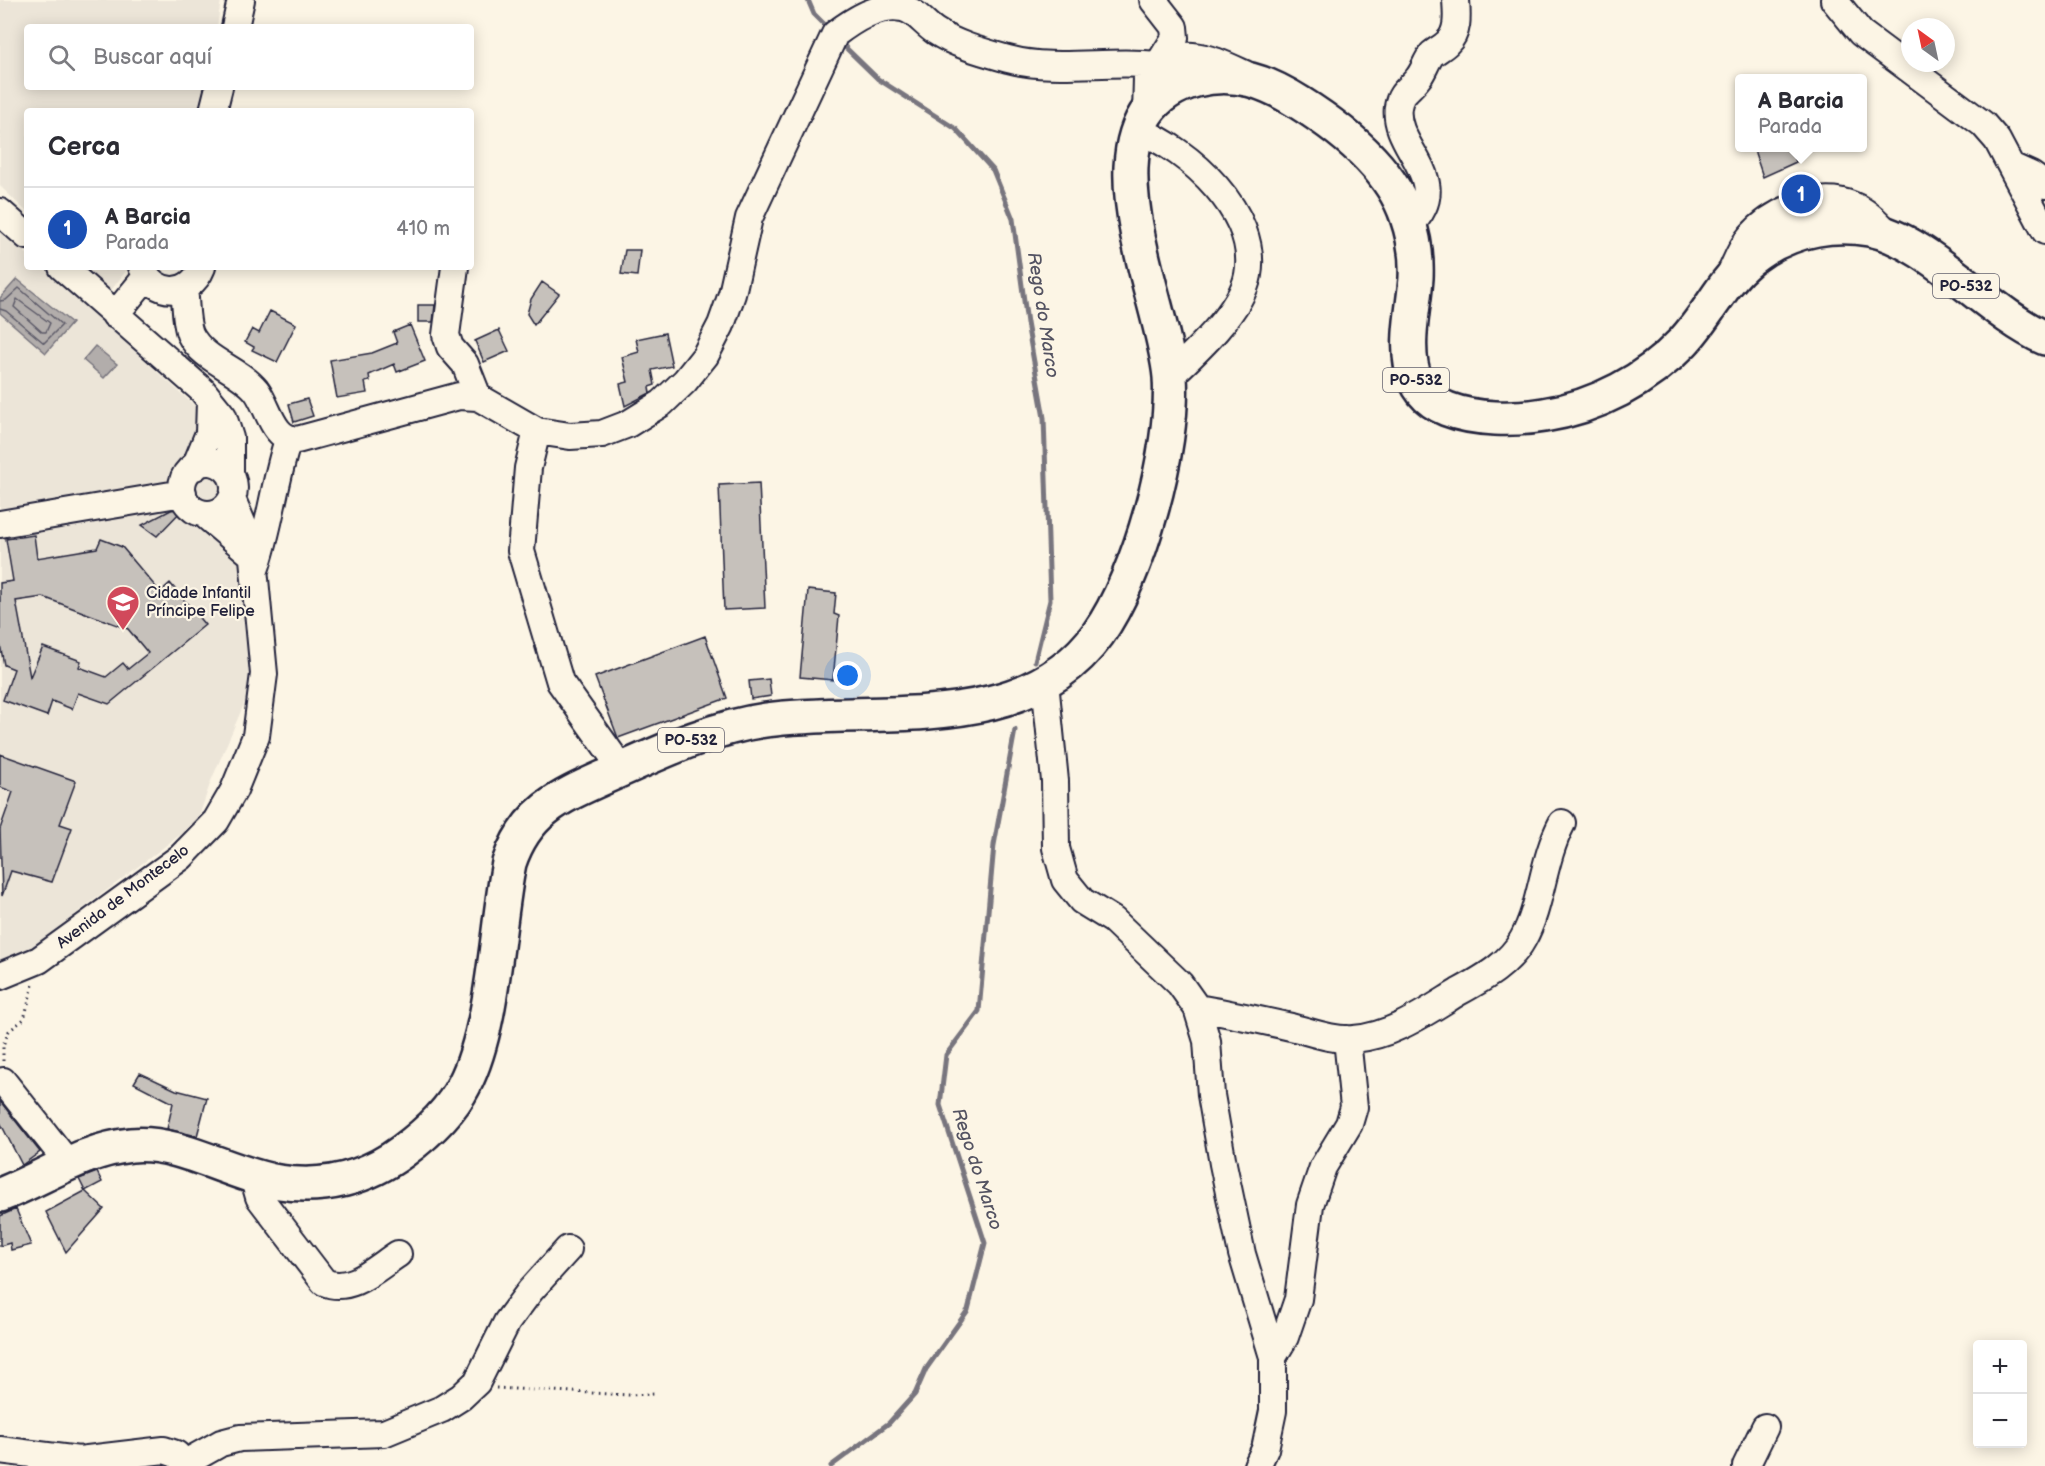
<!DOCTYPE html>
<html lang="es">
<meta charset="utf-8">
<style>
body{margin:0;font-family:"Balsamiq Sans",sans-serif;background:#f7f7f7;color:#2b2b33}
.controls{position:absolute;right:18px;bottom:18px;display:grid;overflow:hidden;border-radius:6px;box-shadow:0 3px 15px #0003}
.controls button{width:54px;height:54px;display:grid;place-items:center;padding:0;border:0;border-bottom:2px solid #e1e1e2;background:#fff;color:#2b2b33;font:30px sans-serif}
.compass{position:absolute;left:1901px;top:18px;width:54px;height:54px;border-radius:50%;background:#fff;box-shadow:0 3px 15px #0003;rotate:327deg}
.you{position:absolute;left:848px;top:676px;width:21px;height:21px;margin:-15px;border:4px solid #fff;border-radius:50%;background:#1a73e8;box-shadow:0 0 0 9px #1a73e833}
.badge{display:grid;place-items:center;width:39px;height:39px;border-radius:50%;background:#2563eb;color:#fff;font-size:20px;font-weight:700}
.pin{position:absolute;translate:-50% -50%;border:3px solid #fff;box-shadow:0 2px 6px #0006}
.popup{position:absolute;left:1735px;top:74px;width:132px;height:78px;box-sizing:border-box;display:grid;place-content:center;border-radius:6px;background:#fff;filter:drop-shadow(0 2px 4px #0005);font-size:20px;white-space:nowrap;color:#7c7c81}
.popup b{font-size:22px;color:#2b2b33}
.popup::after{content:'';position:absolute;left:50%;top:100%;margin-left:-12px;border:12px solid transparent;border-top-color:#fff}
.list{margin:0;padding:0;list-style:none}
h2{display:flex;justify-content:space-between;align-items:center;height:78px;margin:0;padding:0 24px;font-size:26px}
h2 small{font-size:20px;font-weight:400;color:#7c7c81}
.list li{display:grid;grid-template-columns:39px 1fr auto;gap:18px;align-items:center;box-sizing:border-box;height:84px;padding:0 24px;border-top:2px solid #e1e1e2}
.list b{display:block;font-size:22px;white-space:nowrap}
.list p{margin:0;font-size:20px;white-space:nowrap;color:#7c7c81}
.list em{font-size:20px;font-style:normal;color:#7c7c81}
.icon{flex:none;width:33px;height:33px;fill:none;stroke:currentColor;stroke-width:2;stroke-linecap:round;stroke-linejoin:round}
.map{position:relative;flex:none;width:2045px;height:1466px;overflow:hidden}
.search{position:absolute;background:#fff;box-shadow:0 3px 15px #0003;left:24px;top:24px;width:450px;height:66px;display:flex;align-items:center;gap:15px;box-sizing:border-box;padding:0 21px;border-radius:6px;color:#7c7c81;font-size:22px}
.panel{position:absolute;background:#fff;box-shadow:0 3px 15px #0003;left:24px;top:108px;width:450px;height:162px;border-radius:6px}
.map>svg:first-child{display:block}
.built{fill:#ece5d8}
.water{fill:#b2adab;stroke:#78757e;stroke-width:1.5}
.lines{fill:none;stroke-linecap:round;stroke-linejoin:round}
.shore{stroke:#5c5a68;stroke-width:1.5}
.stream{stroke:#78757e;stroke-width:5}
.building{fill:#c6c1bb;stroke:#22223b;stroke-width:1.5;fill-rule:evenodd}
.minor-casing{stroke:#22223b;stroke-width:30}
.major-casing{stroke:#22223b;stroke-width:38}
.path{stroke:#22223b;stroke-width:3;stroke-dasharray:1.5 4.5;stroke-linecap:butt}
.minor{stroke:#fcf5e5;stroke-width:26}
.major{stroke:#fcf5e5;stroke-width:33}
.labels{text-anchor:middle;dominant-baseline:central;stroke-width:4.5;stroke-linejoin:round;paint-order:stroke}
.shield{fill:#fcf5e5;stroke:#63616e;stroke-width:1.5}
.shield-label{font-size:15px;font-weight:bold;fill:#22223b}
.poi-label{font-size:16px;fill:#22223b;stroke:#fcf5e5;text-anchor:start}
.street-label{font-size:16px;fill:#22223b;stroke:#fcf5e5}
.water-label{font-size:18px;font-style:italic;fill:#545362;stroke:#fcf5e5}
</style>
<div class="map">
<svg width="2045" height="1466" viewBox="0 0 2045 1466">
<rect width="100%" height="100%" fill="#fcf5e5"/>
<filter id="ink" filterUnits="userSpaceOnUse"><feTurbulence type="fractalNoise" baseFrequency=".0167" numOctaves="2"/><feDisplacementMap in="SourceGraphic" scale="12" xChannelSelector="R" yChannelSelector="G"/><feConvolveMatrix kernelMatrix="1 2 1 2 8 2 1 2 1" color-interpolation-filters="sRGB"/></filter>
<g filter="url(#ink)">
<path class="built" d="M0,0H221L217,27H27V87H209L203,111H27V212L0,186Z
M0,229L27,254V267H42L219,428L217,464L243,572L250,690L211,781L197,822L20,956L0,962Z
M82,267H129L109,293Z"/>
<path class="water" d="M17,279L72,323L46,353L0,313V298Z
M95,346L117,364L104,378L83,360Z"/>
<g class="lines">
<path class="shore" d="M17,299L50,323L46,332H42L14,307Z
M0,301L6,300L19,288L62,325L44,343L6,311L0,309"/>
<path class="stream" d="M808,0L814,14L825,25
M845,47L878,79L956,129L993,170L1013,219L1027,323L1044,418L1050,600L1035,661
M831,1466L889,1423L915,1394L926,1369L968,1310L985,1243L940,1105L946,1055L979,1011L994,845L1015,730"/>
</g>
<path class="building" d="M1753,147H1791L1796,162L1763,177Z
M625,250H640L637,276L621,274Z
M542,282L559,294L534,325L527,314L531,299Z
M418,305H435L433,322H418Z
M270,311L296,324L277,362L252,350L254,347L245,342L252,329L259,333Z
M410,325L425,361L397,372L394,364L369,375L370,381L365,382L367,393L337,398L330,360L372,353L397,343L393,332Z
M499,330L509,351L484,362L475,341Z
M665,333L672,366L652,370L655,385L649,387L650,393L625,406L620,384L628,382L622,357L639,352L636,339Z
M307,399L313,416L294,422L289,404Z
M759,483L765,608L724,610L719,485Z
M184,508L157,536L142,525L171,510Z
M34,535L37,558L97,548L101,539L122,547L160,592L170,583L205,625L109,704L78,693L72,709L52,701L47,716L3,700L14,669L4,665L0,644V583L13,581L6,539ZM43,597L128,629L148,653L128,669L123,663L106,677L79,667L81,661L43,647L30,677L16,601Z
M808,590L836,593L834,614L839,616L833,680L800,677Z
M705,636L727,698L618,738L595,677Z
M769,679L771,696L751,699L749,681Z
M0,754L76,781L60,824L72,828L52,882L11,871L2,896L0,829L13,792L0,787Z
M140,1073L176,1090L207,1098L197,1136L167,1129L173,1103L134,1083Z
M0,1101L40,1152L22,1165L0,1122Z
M97,1172L102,1182L85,1191L79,1179Z
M85,1191L104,1209L66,1252L46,1212Z
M16,1209L31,1245L11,1250L10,1243L0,1246V1216Z"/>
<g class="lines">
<defs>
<path id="minor" d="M1834,0L1861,33L1983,124L1997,140L2045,231
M235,27L241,0
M213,111L219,87
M1146,115L1147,77C1180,43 1206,56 1245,74
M1138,130C1189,150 1259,213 1248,275C1242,310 1195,353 1170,376
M2011,166L2031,175L2045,185
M0,212L27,236
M1410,225C1456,180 1392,148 1398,107C1400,92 1410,89 1418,78C1424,71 1426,61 1432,54C1437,50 1443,47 1447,43C1459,32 1457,15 1456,0
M62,267L202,390L223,416L230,438V474
M142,267C154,297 190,298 202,267
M455,267L446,335L450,347L465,364L478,397
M1732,270C1737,259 1742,246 1750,237C1772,211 1818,191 1852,205C1867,211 1878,222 1888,234
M184,288C186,302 185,321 190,334C203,361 238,368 256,390C269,407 272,439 297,440L459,396L478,397L537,431L570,436L602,434L628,424L662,403L685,381L705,356L721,325L732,294L749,218L835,34C852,21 879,3 902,8C915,10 924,24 935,31C956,45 983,52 1008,59C1056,72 1108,59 1158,65L1175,38L1174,27L1153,0
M115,315L146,277
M537,431L528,468L521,551L560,682L622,769
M182 488a26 26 0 1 1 52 0a26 26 0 1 1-52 0Z
M195,467L209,433L210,402
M204,514L250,553
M0,524L183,493
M255,570C270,528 274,483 288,440
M1045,682L1055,781L1056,848L1065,880L1082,901L1113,920L1180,984L1197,1008L1207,1041L1211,1095L1223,1164L1242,1254L1273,1357V1411L1265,1449L1257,1466
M0,976L39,960L181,857L216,821L234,790L256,736L264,674L253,558L246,532L232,499
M1197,1008C1229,1013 1260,1020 1291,1027C1311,1032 1334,1041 1354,1039C1392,1036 1426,1012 1457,993C1482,979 1509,965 1523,939C1542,905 1542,861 1562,823
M3,1081L68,1163
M253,1176L259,1197L324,1282C351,1294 376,1268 398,1254
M1273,1357L1285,1337L1298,1299L1310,1205L1323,1167L1349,1124L1354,1107L1347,1039
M0,1450L79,1460L164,1450L176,1454L187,1466
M185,1463L221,1443L240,1438L384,1433L442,1409L461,1397L477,1382L507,1322L530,1291L568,1249
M1746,1466L1765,1427"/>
<path id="major" d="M0,1195C44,1178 83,1150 131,1145C179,1140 231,1175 279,1182C324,1189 367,1178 403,1151C426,1134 451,1111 464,1085C494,1027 496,929 509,863C526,812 558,798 605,777C657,754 709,728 766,720C877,705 1023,738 1098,634C1139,577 1175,447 1170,377C1163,294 1071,114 1196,80C1236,70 1267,82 1300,103C1343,130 1391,168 1407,217C1414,237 1417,257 1416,278C1413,322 1392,387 1447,409C1475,420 1515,420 1544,415C1596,407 1647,380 1683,342C1700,324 1712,303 1727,283C1760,240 1815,220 1869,229C1928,240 1987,312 2045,338"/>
</defs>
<use href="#minor" class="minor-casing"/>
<use href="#major" class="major-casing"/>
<path class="path" d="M3,1061V1045L9,1031L24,1019L33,985
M496,1388L629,1395L656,1394"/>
<use href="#minor" class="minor"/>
<use href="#major" class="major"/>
</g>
</g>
<defs>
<symbol id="school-pin" viewBox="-11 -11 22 30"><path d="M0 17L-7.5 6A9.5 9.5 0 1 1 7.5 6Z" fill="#d1495b" stroke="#fcf5e5"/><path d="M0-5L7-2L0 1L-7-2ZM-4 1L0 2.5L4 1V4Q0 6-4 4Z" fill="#fff"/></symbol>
</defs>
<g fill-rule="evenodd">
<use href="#school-pin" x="104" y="583" width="38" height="52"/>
</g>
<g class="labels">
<g class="shield">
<rect x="1933" y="274" width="66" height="24" rx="4.5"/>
<rect x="1383" y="368" width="66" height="24" rx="4.5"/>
<rect x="658" y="728" width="66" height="24" rx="4.5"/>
</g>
<g class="shield-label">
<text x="1966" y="286">PO-532</text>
<text x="1416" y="380">PO-532</text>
<text x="691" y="740">PO-532</text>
</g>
<g class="poi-label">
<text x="146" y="593">Cidade Infantil<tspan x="146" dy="18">Príncipe Felipe</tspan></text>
</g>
<g class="street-label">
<text transform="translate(123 897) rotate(-37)">Avenida de Montecelo</text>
</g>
<g class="water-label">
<text transform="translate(1043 315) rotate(81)">Rego do Marco</text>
<text transform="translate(977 1169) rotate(72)">Rego do Marco</text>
</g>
</g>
</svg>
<div class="controls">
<button>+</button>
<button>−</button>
</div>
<svg class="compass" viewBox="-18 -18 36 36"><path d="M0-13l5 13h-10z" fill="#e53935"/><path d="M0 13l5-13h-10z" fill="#7c7c81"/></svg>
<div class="you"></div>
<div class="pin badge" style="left:1801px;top:194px;background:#1a4fb4">1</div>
<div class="popup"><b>A Barcia</b>Parada</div>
<div class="search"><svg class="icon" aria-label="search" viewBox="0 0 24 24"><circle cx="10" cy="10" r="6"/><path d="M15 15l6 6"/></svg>Buscar aquí</div>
<section class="panel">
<h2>Cerca<small></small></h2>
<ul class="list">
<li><span class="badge" style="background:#1a4fb4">1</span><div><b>A Barcia</b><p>Parada</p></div><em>410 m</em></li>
</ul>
</section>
</div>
